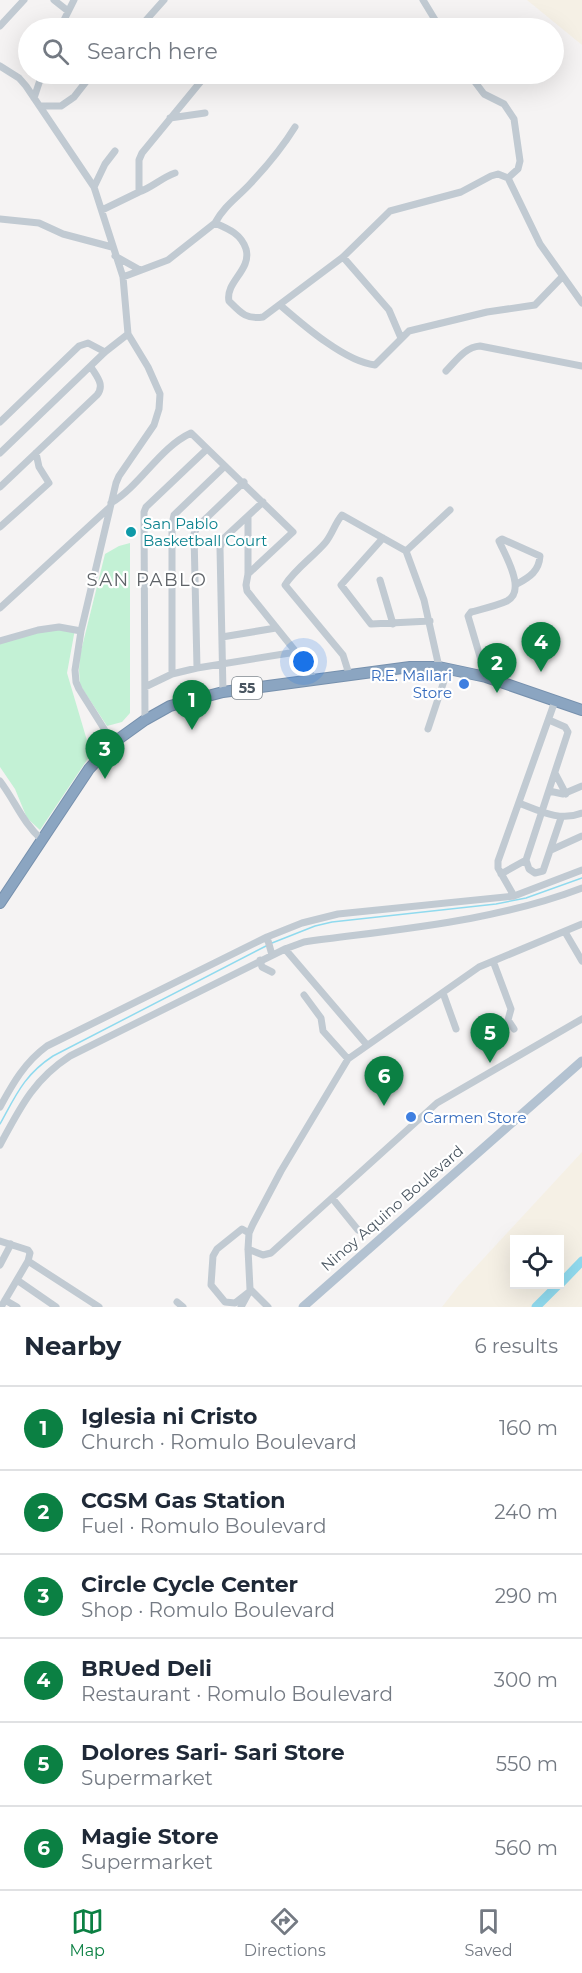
<!DOCTYPE html>
<meta charset="utf-8">
<style>
body{margin:0;font-family:Montserrat,sans-serif;background:#f6f6f7;color:#1f2937}
.controls{position:absolute;right:18px;bottom:18px;display:grid;overflow:hidden;border-radius:0px;box-shadow:0 6px 24px #0002}
.controls button{width:54px;height:54px;display:grid;place-items:center;padding:0;border:0;border-bottom:2px solid #e0e1e3;background:#fff;color:#1f2937;font:30px sans-serif}
.you{position:absolute;left:304px;top:662px;width:21px;height:21px;margin:-15px;border:4px solid #fff;border-radius:50%;background:#1a73e8;box-shadow:0 0 0 9px #1a73e833}
.badge{display:grid;place-items:center;width:39px;height:39px;border-radius:50%;background:#0b8043;color:#fff;font-size:20px;font-weight:700}
.pin{position:absolute;translate:-50% -50px;filter:drop-shadow(0 2px 3px #0008)}
.pin::after{content:'';position:absolute;top:32px;width:21px;height:18px;background:inherit;clip-path:polygon(0 0,100% 0,50% 100%)}
.list{margin:0;padding:0;list-style:none}
h2{display:flex;justify-content:space-between;align-items:center;height:78px;margin:0;padding:0 24px;font-size:26px}
h2 small{font-size:20px;font-weight:400;color:#747a83}
.list li{display:grid;grid-template-columns:39px 1fr auto;gap:18px;align-items:center;box-sizing:border-box;height:84px;padding:0 24px;border-top:2px solid #e0e1e3}
.list b{display:block;font-size:22px;white-space:nowrap}
.list p{margin:0;font-size:20px;white-space:nowrap;color:#747a83}
.list em{font-size:20px;font-style:normal;color:#747a83}
.icon{flex:none;width:33px;height:33px;fill:none;stroke:currentColor;stroke-width:2;stroke-linecap:round;stroke-linejoin:round}
.map{position:relative;flex:none;width:582px;height:1307px;overflow:hidden}
.search{position:absolute;background:#fff;box-shadow:0 6px 24px #0002;left:18px;right:18px;top:18px;height:66px;display:flex;align-items:center;gap:15px;box-sizing:border-box;padding:0 21px;border-radius:33px;color:#747a83;font-size:22px}
.sheet{height:582px;background:#fff}
nav{display:flex;justify-content:space-around;align-items:center;box-sizing:border-box;height:84px;border-top:2px solid #e0e1e3;background:#fff;font-size:16px;color:#747a83}
nav a{display:grid;justify-items:center;gap:3px}
nav .on{color:#0b8043}
.map>svg:first-child{display:block}
.green{fill:#c3f1d5}
.sand{fill:#f5f0e5;fill-rule:evenodd}
.lines{fill:none;stroke-linecap:round;stroke-linejoin:round}
.stream{stroke:#90daee;stroke-width:1.5}
.river{stroke:#90daee;stroke-width:9}
.highway-casing{stroke:#7690ad;stroke-width:12}
.minor{stroke:#c1cad2;stroke-width:7}
.major{stroke:#b3c2d1;stroke-width:9}
.highway{stroke:#8ba5c1;stroke-width:10}
.culture-dot{fill:#0f9aa8;stroke:#fff;stroke-width:2}
.shop-dot{fill:#3f7fe0;stroke:#fff;stroke-width:2}
.labels{text-anchor:middle;dominant-baseline:central;stroke-width:4.5;stroke-linejoin:round;paint-order:stroke}
.shield{fill:#fff;stroke:#808990;stroke-width:1.5}
.shield-label{font-size:14px;font-weight:bold;fill:#4a5661}
.culture-label{font-size:15px;fill:#0d838f;stroke:#fff;text-anchor:start}
.shop-label{font-size:15px;fill:#366cbe;stroke:#fff;text-anchor:end}
.street-label{font-size:15px;fill:#4a5661;stroke:#fff}
.quarter-label{font-size:18px;letter-spacing:1.5px;fill:#5f6368;stroke:#fff}
</style>
<div class="map">
<svg width="582" height="1307" viewBox="0 0 582 1307">
<rect width="100%" height="100%" fill="#f5f3f3"/>
<path class="green" d="M130,543V713L122,722L107,726L80,685L79,670L80,655L105,554L119,546Z
M63,626L75,629L67,673L91,754L40,830L27,818L15,789L0,767V642Z"/>
<path class="sand" d="M528,0H582V45L527,0Z
M582,1152V1307H442L459,1285ZM514,1240H560V1284H514Z"/>
<g class="lines">
<path class="stream" d="M272,943L315,926L332,922L496,904L526,898L582,878
M0,1124C16,1095 24,1075 53,1056L266,946"/>
<path class="river" d="M560,1284L582,1261
M536,1307L559,1284"/>
<defs>
<path id="highway" d="M0,903L89,769L113,743L145,720L170,706L223,692L410,667H439L486,677L582,710"/>
</defs>
<use href="#highway" class="highway-casing"/>
<path class="minor" d="M54,0L68,11
M423,0L440,28
M0,26L24,0
M60,28L74,0
M139,28L164,0
M0,66L19,78L26,86L94,187L123,277L128,334L148,367L160,394L159,409L154,425L119,476L116,483L81,631L75,670L76,682L79,689L113,743
M469,74L484,94L504,104L514,119L520,161L518,169L508,178
M34,98L42,74
M40,106H61L74,97L92,74
M170,118L205,113
M94,187L105,164L115,151
M139,192C153,187 161,178 175,173
M102,210L139,192V160L142,153L202,80
M0,219L39,223L63,234L112,247
M215,223C224,206 238,197 250,184C267,166 282,148 295,127
M115,256L140,270
M343,257L389,310L401,338
M123,277L168,260L215,223C229,229 241,234 246,249C252,270 225,282 229,301C240,312 246,320 263,317L343,257L390,211L461,192L491,176L498,174L508,178L540,244L582,303
M280,305C302,324 345,362 375,365L409,331L487,312L535,305L562,277
M446,371C456,361 465,347 480,346L582,366
M0,422L79,346L88,343L105,352
M0,453L105,352L128,334
M0,487L97,395C105,385 97,377 91,367
M111,503C141,485 159,448 191,433L293,532L248,574
M248,516V574L246,585L247,591L296,652L314,679
M0,527L49,483L39,467L36,453
M383,538L341,585L371,624L430,621
M406,551L450,510
M380,580L393,624
M0,608L110,507
M222,637L276,628
M0,641L38,630L59,627L81,631
M197,668L194,534L197,527L244,482
M172,674V524L174,515L225,466
M349,674L343,655L285,585C295,569 313,557 325,543C332,535 335,523 342,515L406,551L424,600L439,667
M486,677L468,616L471,612C482,609 496,606 507,601C527,591 505,555 499,541L502,539L540,556C539,571 530,577 517,584
M145,687L172,674L197,668L296,652
M223,692L220,548L223,539L263,502
M145,720L144,512L146,507L207,449
M549,720L565,727L568,732L526,860L529,869L535,873L543,871L561,818
M428,729L448,669
M555,773L566,794
M0,781C15,801 23,823 42,840
M549,791L563,794L582,786
M519,803C540,811 560,822 582,813
M551,850L582,836
M501,874L526,860
M514,896L498,868V861L555,701
M565,932L582,961
M267,937L272,955
M285,949L367,1045
M260,960L262,967L272,972
M493,961L511,1009L508,1020L514,1029
M443,993L456,1029
M304,995L321,1018L323,1031L348,1059
M0,1107C13,1083 25,1062 47,1046L267,937L302,923L338,914L514,896L582,870
M0,1145C20,1108 33,1080 70,1056L285,949L304,942C398,929 493,922 582,888
M332,1198L358,1230
M0,1241L28,1250L30,1253L28,1261L1,1307
M248,1249L263,1255L271,1253L437,1103L582,1019
M28,1261L99,1307
M0,1265L11,1244
M17,1280L56,1307
M249,1292L235,1303L225,1302L211,1285L213,1256L217,1249L242,1229L249,1233
M5,1300L17,1307
M177,1302L183,1307
M241,1307L248,1294
M268,1307L250,1289L248,1249L249,1233L253,1224L281,1171L348,1059L479,967L582,924"/>
<path class="major" d="M303,1307L582,1061"/>
<use href="#highway" class="highway"/>
</g>
<circle class="culture-dot" cx="131" cy="532" r="6"/>
<g class="shop-dot">
<circle cx="464" cy="684" r="6"/>
<circle cx="411" cy="1117" r="6"/>
</g>
<g class="labels">
<rect class="shield" x="232" y="677" width="30" height="22" rx="4.5"/>
<g class="shield-label">
<text x="247" y="688">55</text>
</g>
<g class="culture-label">
<text x="143" y="523">San Pablo<tspan x="143" dy="17">Basketball Court</tspan></text>
</g>
<g class="shop-label">
<text x="452" y="675">R.E. Mallari<tspan x="452" dy="17">Store</tspan></text>
<text x="423" y="1117" text-anchor="start">Carmen Store</text>
</g>
<g class="street-label">
<text transform="translate(392 1208) rotate(-41)">Ninoy Aquino Boulevard</text>
</g>
<g class="quarter-label">
<text x="147" y="580">SAN PABLO</text>
</g>
</g>
</svg>
<div class="controls">
<button><svg class="icon" aria-label="locate" viewBox="0 0 24 24"><circle cx="12" cy="12" r="6"/><path d="M12 2v4M12 18v4M2 12h4M18 12h4"/></svg></button>
</div>
<div class="you"></div>
<div class="pin badge" style="left:192px;top:730px">1</div>
<div class="pin badge" style="left:497px;top:693px">2</div>
<div class="pin badge" style="left:105px;top:779px">3</div>
<div class="pin badge" style="left:541px;top:672px">4</div>
<div class="pin badge" style="left:490px;top:1063px">5</div>
<div class="pin badge" style="left:384px;top:1106px">6</div>
<div class="search"><svg class="icon" aria-label="search" viewBox="0 0 24 24"><circle cx="10" cy="10" r="6"/><path d="M15 15l6 6"/></svg>Search here</div>
</div>
<section class="sheet">
<h2>Nearby<small>6 results</small></h2>
<ul class="list">
<li><span class="badge">1</span><div><b>Iglesia ni Cristo</b><p>Church · Romulo Boulevard</p></div><em>160 m</em></li>
<li><span class="badge">2</span><div><b>CGSM Gas Station</b><p>Fuel · Romulo Boulevard</p></div><em>240 m</em></li>
<li><span class="badge">3</span><div><b>Circle Cycle Center</b><p>Shop · Romulo Boulevard</p></div><em>290 m</em></li>
<li><span class="badge">4</span><div><b>BRUed Deli</b><p>Restaurant · Romulo Boulevard</p></div><em>300 m</em></li>
<li><span class="badge">5</span><div><b>Dolores Sari- Sari Store</b><p>Supermarket</p></div><em>550 m</em></li>
<li><span class="badge">6</span><div><b>Magie Store</b><p>Supermarket</p></div><em>560 m</em></li>
</ul>
</section>
<nav>
<a class="on"><svg class="icon" aria-label="map" viewBox="0 0 24 24"><path d="M3 6l6-2 6 2 6-2v14l-6 2-6-2-6 2zM9 4v14M15 6v14"/></svg>Map</a>
<a><svg class="icon" aria-label="directions" viewBox="0 0 24 24"><path d="M12 3l9 9-9 9-9-9zM9 14v-3h6M13 9l2 2-2 2"/></svg>Directions</a>
<a><svg class="icon" aria-label="saved" viewBox="0 0 24 24"><path d="M7 4h10v16l-5-4-5 4z"/></svg>Saved</a>
</nav>
